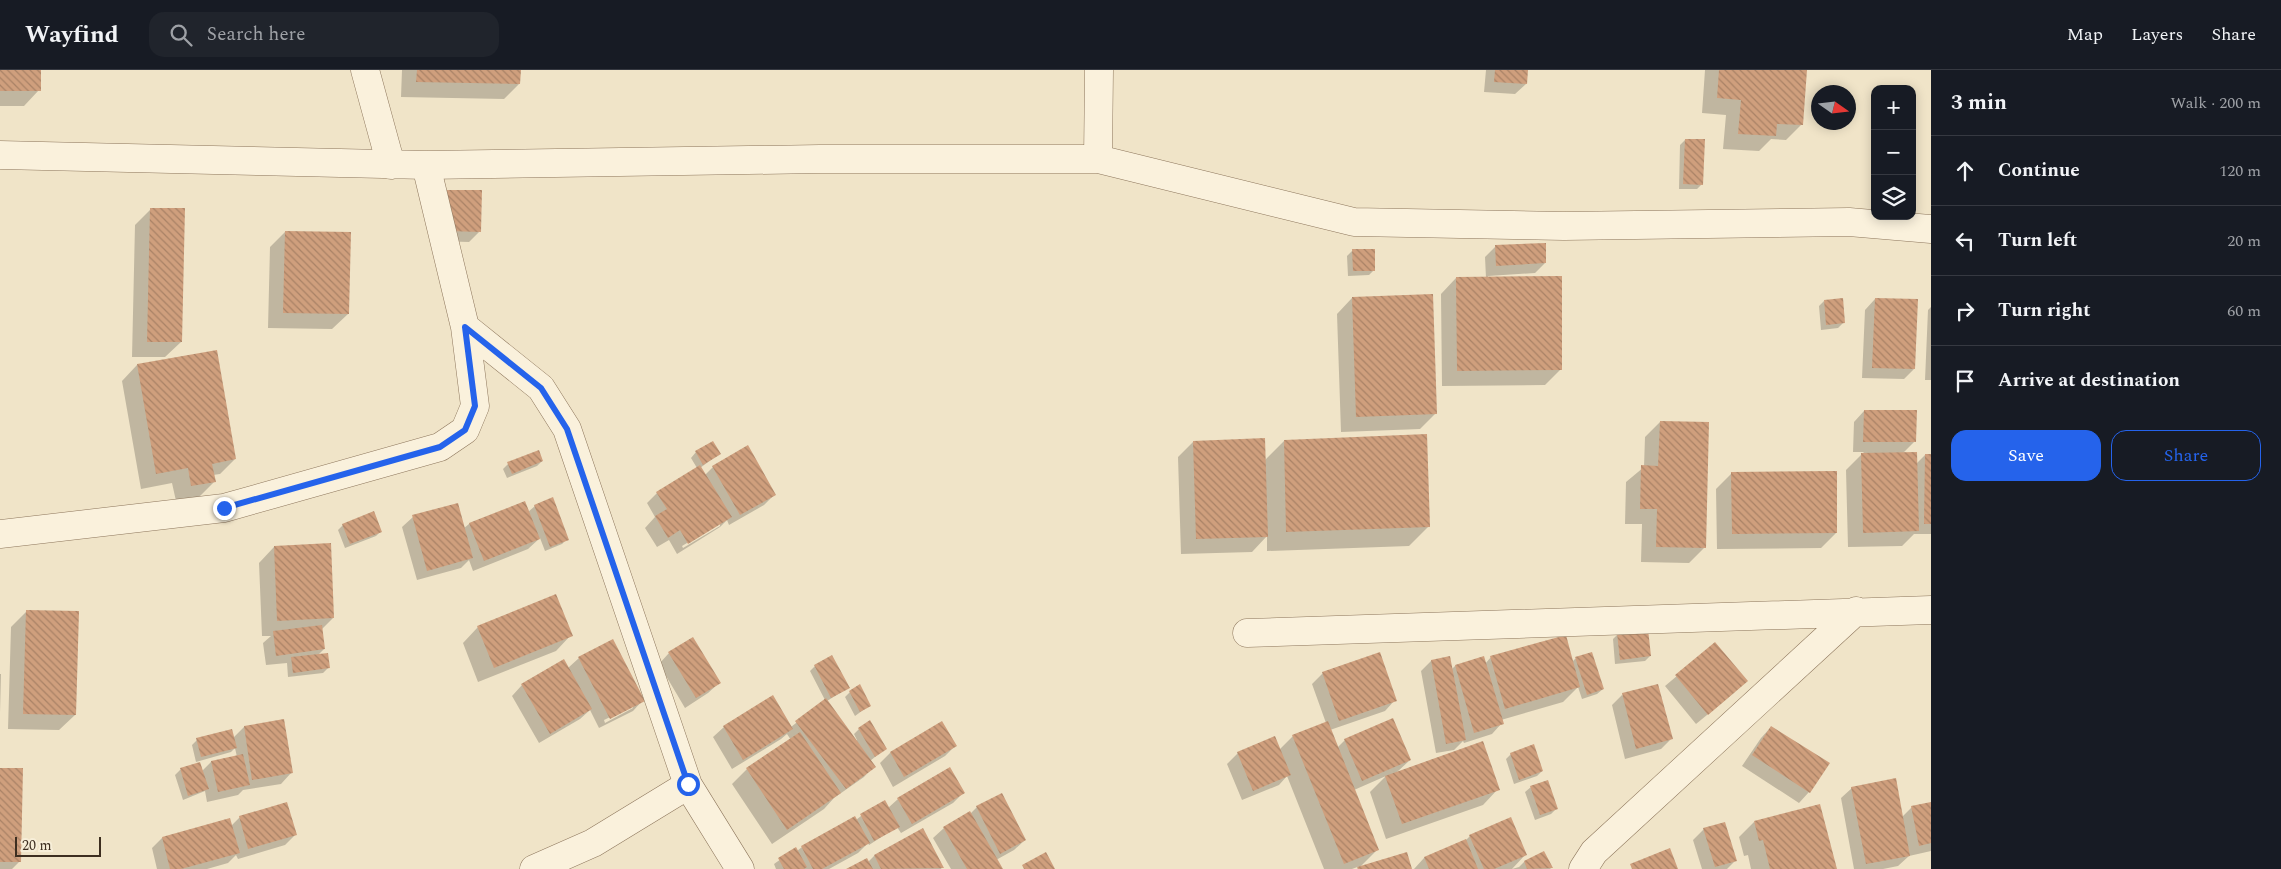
<!DOCTYPE html>
<meta charset="utf-8">
<style>
body{margin:0;font-family:Spectral,serif;background:#20242c;color:#f1f3f6}
.controls{position:absolute;right:15px;top:15px;display:grid;overflow:hidden;border-radius:10px;box-shadow:0 2px 12px #0003}
.controls button{width:45px;height:45px;display:grid;place-items:center;padding:0;border:0;border-bottom:1px solid #363941;background:#171b24;color:#f1f3f6;font:25px sans-serif}
.compass{position:absolute;left:1811px;top:15px;width:45px;height:45px;border-radius:50%;background:#171b24;box-shadow:0 2px 12px #0003;rotate:104deg}
.scale{position:absolute;left:15px;bottom:12px;width:86px;box-sizing:border-box;padding-left:5px;border:2px solid #3d2e20;border-top:0;font-size:14px;line-height:18px;white-space:nowrap;color:#3d2e20;-webkit-text-stroke:4px #f7eed8;paint-order:stroke}
.stop{position:absolute;width:15px;height:15px;margin:-11px;border:4px solid #2563eb;border-radius:50%;background:#fff}
.stop.end{background:#2563eb;border-color:#fff;box-shadow:0 1px 5px #0008}
.list{margin:0;padding:0;list-style:none}
h2{display:flex;justify-content:space-between;align-items:center;height:65px;margin:0;padding:0 20px;font-size:21px}
h2 small{font-size:16px;font-weight:400;color:#9ea1a6}
.list li{display:grid;grid-template-columns:32px 1fr auto;gap:15px;align-items:center;box-sizing:border-box;height:70px;padding:0 20px;border-top:1px solid #363941}
.list b{display:block;font-size:19px;white-space:nowrap}
.list em{font-size:16px;font-style:normal;color:#9ea1a6}
.actions{display:flex;gap:10px;padding:15px 20px}
.actions a{flex:1;padding:11px 0;border:1px solid #2563eb;border-radius:15px;text-align:center;font-size:18px;color:#2563eb}
.actions .main{background:#2563eb;color:#fff}
.icon{flex:none;width:28px;height:28px;fill:none;stroke:currentColor;stroke-width:2;stroke-linecap:round;stroke-linejoin:round}
.map{position:relative;flex:none;width:1931px;height:799px;overflow:hidden}
header{display:flex;align-items:center;gap:30px;box-sizing:border-box;height:70px;padding:0 25px;background:#171b24;border-bottom:1px solid #363941}
header strong{font-size:24px}
nav{display:flex;gap:28px;margin-inline-start:auto;font-size:18px}
.search{width:350px;height:45px;background:#20242c;display:flex;align-items:center;gap:12px;box-sizing:border-box;padding:0 18px;border-radius:15px;color:#9ea1a6;font-size:19px}
main{display:flex}
aside{flex:1;background:#171b24}
.map>svg:first-child{display:block}
.shadow{fill:#0003;fill-rule:evenodd}
.building{fill:url(#building-back-hatch)}
.lines{fill:none;stroke-linecap:round;stroke-linejoin:round}
.street-casing{stroke:#8d765c;stroke-width:29}
.street{stroke:#faf1dc;stroke-width:28}
.route{stroke:#2563eb;stroke-width:6}
</style>
<header>
<strong>Wayfind</strong>
<div class="search"><svg class="icon" aria-label="search" viewBox="0 0 24 24"><circle cx="10" cy="10" r="6"/><path d="M15 15l6 6"/></svg>Search here</div>
<nav><a>Map</a><a>Layers</a><a>Share</a></nav>
</header>
<main>
<div class="map">
<svg width="1931" height="799" viewBox="0 0 1931 799">
<defs>
<pattern id="building-back-hatch" width="6" height="6" patternUnits="userSpaceOnUse" patternTransform="scale(1.25)"><rect width="6" height="6" fill="#cf9f7d"/><path d="M-1 5l2 2M0 0l6 6M5-1l2 2" fill="none" stroke="#a98266"/></pattern>
</defs>
<rect width="100%" height="100%" fill="#f0e4c8"/>
<path class="shadow" d="M0,0H39V20L24,36H0Z
M402,0H519V14L504,29L401,27Z
M1486,0H1527L1526,14L1515,24L1484,22Z
M1705,0H1806L1802,54L1786,70L1771,69L1759,81L1723,79L1726,45L1702,43Z
M1685,70L1702,114L1697,119H1679L1680,75Z
M447,121L480,161L469,172L436,171V132Z
M151,139L181,272L165,287H132L135,155Z
M285,162L348,244L332,259L268,258L270,177Z
M1496,176L1545,193L1535,203L1488,206V208L1561,299L1545,315L1442,316L1441,224L1456,208H1486L1485,187Z
M1352,181L1374,200L1369,205L1348,206L1347,186Z
M1352,228L1436,343L1420,359L1341,362L1337,244Z
M1875,229L1914,299L1904,309L1862,308L1865,240Z
M1824,231L1843,253L1838,258L1821,260L1819,236Z
M1931,237V310H1925L1928,240Z
M137,295L235,389L220,404L213,405L214,412L199,427L176,431L172,413L141,419L122,311Z
M1864,341L1915,371L1903,383L1916,394L1925,385H1931V464H1914L1902,476L1848,477L1846,400L1864,382H1853L1854,352Z
M1660,352L1704,478L1689,493L1641,492L1642,454H1625L1626,412L1644,397L1645,367Z
M1284,371L1428,457L1409,476L1267,481V466L1252,482L1181,484L1178,387L1193,372L1265,390Z
M696,382L719,384L700,398L705,405L713,397L775,424L764,435L729,455L727,450L720,457L677,484L669,470L657,477L645,458L655,447L647,433L657,423L697,398L691,388ZM720,453V456L683,478L682,476Z
M542,391L537,396L507,408L503,399L508,394Z
M1732,403L1836,463L1821,478L1717,479L1716,419Z
M524,432L528,442L535,436L567,469L562,474L545,481L540,468L528,479L473,501L469,490L461,498L417,510L402,457L413,447L463,459L469,454Z
M343,455L381,461L376,466L345,478L338,460Z
M274,477L333,548L321,560L324,579L317,586L328,598L323,603L288,607L287,593L266,595L263,573L271,566H262L259,493Z
M27,541L75,645L59,660L8,659L11,557Z
M478,557L571,565L556,581L478,612L463,573Z
M1618,564L1650,586L1645,591L1615,594L1613,569Z
M1715,574L1735,622L1696,654L1665,616Z
M669,583L719,613L708,623L685,638L659,594Z
M1591,583L1603,619L1597,624L1582,629L1578,617L1563,632L1501,650L1502,653L1492,664L1464,673L1463,671L1454,680L1436,683L1421,601L1431,591L1451,600L1455,596L1483,588L1485,594L1491,587L1572,592L1575,589Z
M579,588L643,630L633,641L599,658L590,640L580,649L539,673L512,626L522,615L568,598ZM633,636V638L605,653L604,650Z
M815,596L848,618L827,631L856,671L857,670L854,664L859,659L886,678L870,691L874,696L864,707L834,728L824,739L772,774L732,714L747,699L791,670L787,664L781,669L732,699L713,667L724,657H791L825,630L810,601Z
M1323,603L1395,630L1385,641L1330,660L1337,678L1345,670L1410,690L1396,703L1498,719L1483,735L1386,769L1370,722L1386,706L1354,720L1377,780L1360,797L1411,799H1357L1360,796L1352,799H1324L1287,706L1279,715L1242,730L1227,694L1238,683L1279,680L1293,666L1326,653L1312,614Z
M0,604H1L0,643Z
M850,622L870,635L855,646L845,627Z
M1622,625L1671,669L1661,679L1625,689L1612,635Z
M283,651L291,703L281,714L243,720L238,725L207,732L205,721L183,730L175,705L180,700L200,694L202,701L211,692L237,687L235,678L231,682L196,692L192,675L197,670L233,668L244,657Z
M942,653L955,676L945,686L893,717L880,693L890,683Z
M1771,657L1828,694L1809,722L1799,733L1742,696L1761,668Z
M1511,684L1542,701L1537,706L1514,714L1506,689Z
M0,699L19,792L12,799H0Z
M1531,717L1556,739L1551,744L1535,750L1525,722Z
M1852,718L1902,747L1912,737L1931,734V781L1909,786L1898,796L1883,799H1854L1841,728Z
M963,723L953,733L901,763L897,757L869,775L868,773L858,783L829,799H776L774,794L795,779L797,781L802,777L856,750L861,746L888,738L898,729Z
M977,737L1025,770L1014,780L996,790L1001,799H951L933,768L944,758L970,744Z
M240,747L295,765L285,775L238,789L236,785L228,793L207,799H157L152,778L162,768L231,756Z
M1754,752L1836,799H1751L1748,785L1744,786L1739,767Z
M1704,759L1735,791L1727,799H1702L1693,770Z
M922,760L942,797L941,799H848L868,792L874,786Z
M1470,766L1526,784L1512,799L1519,797L1524,792L1543,783L1551,798L1550,799H1414L1424,788L1464,772Z"/>
<path class="building" d="M0,0H41V21H0Z
M417,0H521L520,14L416,12Z
M1495,0H1528L1527,14L1494,12Z
M1719,0H1807L1803,55L1777,54L1776,66L1738,64L1741,30L1717,28Z
M1685,69H1705L1703,115L1683,114Z
M447,120H482L481,162L446,161Z
M150,138H185L182,272H147Z
M285,161L351,162L349,244L283,243Z
M1546,173V193L1496,196L1495,175Z
M1352,179H1375V201H1353Z
M1562,206V300L1457,301L1456,207Z
M1433,224L1437,344L1356,347L1352,227Z
M1843,228L1845,253L1826,255L1824,230Z
M1875,228L1918,229L1915,299L1872,298Z
M217,280L236,389L212,394L216,412L191,416L188,398L156,404L137,294Z
M1864,340H1917L1916,372H1863Z
M1660,351L1709,352L1706,478L1656,477L1657,439H1640L1641,395L1658,396Z
M1427,364L1430,457L1286,462L1284,370Z
M1265,368L1268,467L1196,469L1193,371Z
M713,371L721,384L703,395L695,381Z
M748,375L776,425L740,445L712,396Z
M539,380L543,391L512,404L507,392Z
M1917,382L1919,461L1863,463L1861,383Z
M1925,384H1931V454H1924Z
M700,395L732,447L688,474L680,460L668,468L655,446L667,439L656,422Z
M1837,401V463L1732,464L1731,402Z
M553,427L569,470L550,477L534,435Z
M525,431L540,469L484,491L469,453Z
M458,433L473,488L427,501L412,445Z
M374,441L382,462L350,474L342,454Z
M331,473L334,548L277,551L274,476Z
M556,524L573,566L494,598L477,556Z
M26,540L79,541L76,645L23,644Z
M322,555L325,579L276,586L273,561Z
M1648,559L1651,586L1620,590L1617,563Z
M1566,565L1580,617L1505,639L1490,586Z
M693,567L721,613L696,628L668,582Z
M613,569L645,631L610,649L578,587Z
M1715,572L1748,611L1708,645L1675,605Z
M1380,582L1397,631L1339,651L1322,602Z
M1592,582L1604,619L1587,625L1575,587Z
M328,583L330,598L293,603L291,587Z
M832,585L850,618L831,628L814,595Z
M1450,586L1466,670L1446,674L1431,590Z
M1484,586L1504,654L1474,663L1455,595Z
M564,589L592,639L550,664L521,614Z
M860,614L871,636L860,642L849,621Z
M1658,614L1673,669L1636,679L1622,623Z
M773,625L793,659L743,690L723,656Z
M826,628L876,697L846,719L795,651Z
M1393,648L1411,690L1362,711L1344,669Z
M284,649L293,703L252,710L244,656Z
M870,650L887,679L875,687L858,658Z
M942,651L957,676L904,707L890,682Z
M1328,651L1379,780L1344,794L1292,665Z
M1771,656L1830,693L1810,723L1752,685Z
M232,659L237,678L201,687L196,668Z
M800,662L841,723L787,760L746,698Z
M1275,666L1291,705L1253,721L1237,682Z
M1483,671L1500,720L1402,754L1385,706Z
M1534,674L1543,701L1519,710L1510,683Z
M243,684L250,715L218,722L211,691Z
M200,692L209,719L188,726L180,698Z
M950,697L965,723L912,754L897,728Z
M0,698H23L21,792H0Z
M1896,708L1910,786L1866,794L1851,717Z
M1548,710L1558,739L1540,745L1530,716Z
M1002,723L1026,770L1000,784L976,736Z
M885,730L900,757L874,771L860,744Z
M287,732L297,765L248,779L239,746Z
M1931,732V773L1919,776L1911,736Z
M1820,734L1837,799H1770L1763,770L1759,771L1754,751Z
M970,741L1003,799H967L943,757Z
M855,746L870,773L822,799H813L801,776Z
M1511,747L1527,785L1494,799H1484L1469,765Z
M230,748L240,783L181,799H170L162,767Z
M1725,752L1737,791L1715,797L1703,758Z
M923,758L944,798L881,799L874,785Z
M1466,769L1478,799H1429L1424,787Z
M796,777L807,797L804,799H784L778,788Z
M1670,778L1678,799H1632L1630,794Z
M1544,781L1553,798L1527,799L1524,791Z
M1046,782L1055,799H1024L1022,795Z
M1407,782L1412,799H1358L1357,797Z
M867,788L873,799H846Z"/>
<g class="lines">
<defs>
<path id="street" d="M365,0L391,95
M0,85L426,95L820,89H1098L1354,152L1564,156L1849,152L1931,159
M1098,89L1099,0
M465,257L541,318L567,359L688,715L740,799
M0,464L224,438L440,377L465,360L475,336L465,257L426,95
M1247,563L1931,540
M534,799L593,773L688,715
M1583,799L1594,782L1856,541"/>
</defs>
<use href="#street" class="street-casing"/>
<use href="#street" class="street"/>
</g>
<g class="lines">
<path class="route" d="M224,438L440,377L465,360L475,336L465,257L541,318L567,359L688,714"/>
</g>
</svg>
<div class="controls">
<button>+</button>
<button>−</button>
<button><svg class="icon" aria-label="layers" viewBox="0 0 24 24"><path d="M12 4l9 5-9 5-9-5zM3 14l9 5 9-5"/></svg></button>
</div>
<svg class="compass" viewBox="-18 -18 36 36"><path d="M0-13l5 13h-10z" fill="#e53935"/><path d="M0 13l5-13h-10z" fill="#9ea1a6"/></svg>
<div class="scale">20 m</div>
<div class="stop" style="left:688px;top:714px"></div>
<div class="stop end" style="left:224px;top:438px"></div>
</div>
<aside>
<h2>3 min<small>Walk · 200 m</small></h2>
<ul class="list">
<li><svg class="icon" aria-label="ahead" viewBox="0 0 24 24"><path d="M12 20V5M6 11l6-6 6 6"/></svg><div><b>Continue</b></div><em>120 m</em></li>
<li><svg class="icon" aria-label="left" viewBox="0 0 24 24"><path d="M17 20v-9H6M10 6l-5 5 5 5"/></svg><div><b>Turn left</b></div><em>20 m</em></li>
<li><svg class="icon" aria-label="right" viewBox="0 0 24 24"><path d="M7 20v-9h11M14 6l5 5-5 5"/></svg><div><b>Turn right</b></div><em>60 m</em></li>
<li><svg class="icon" aria-label="arrive" viewBox="0 0 24 24"><path d="M6 21V4h12l-3 4 3 4H6"/></svg><div><b>Arrive at destination</b></div></li>
</ul>
<div class="actions"><a class="main">Save</a><a>Share</a></div>
</aside>
</main>
